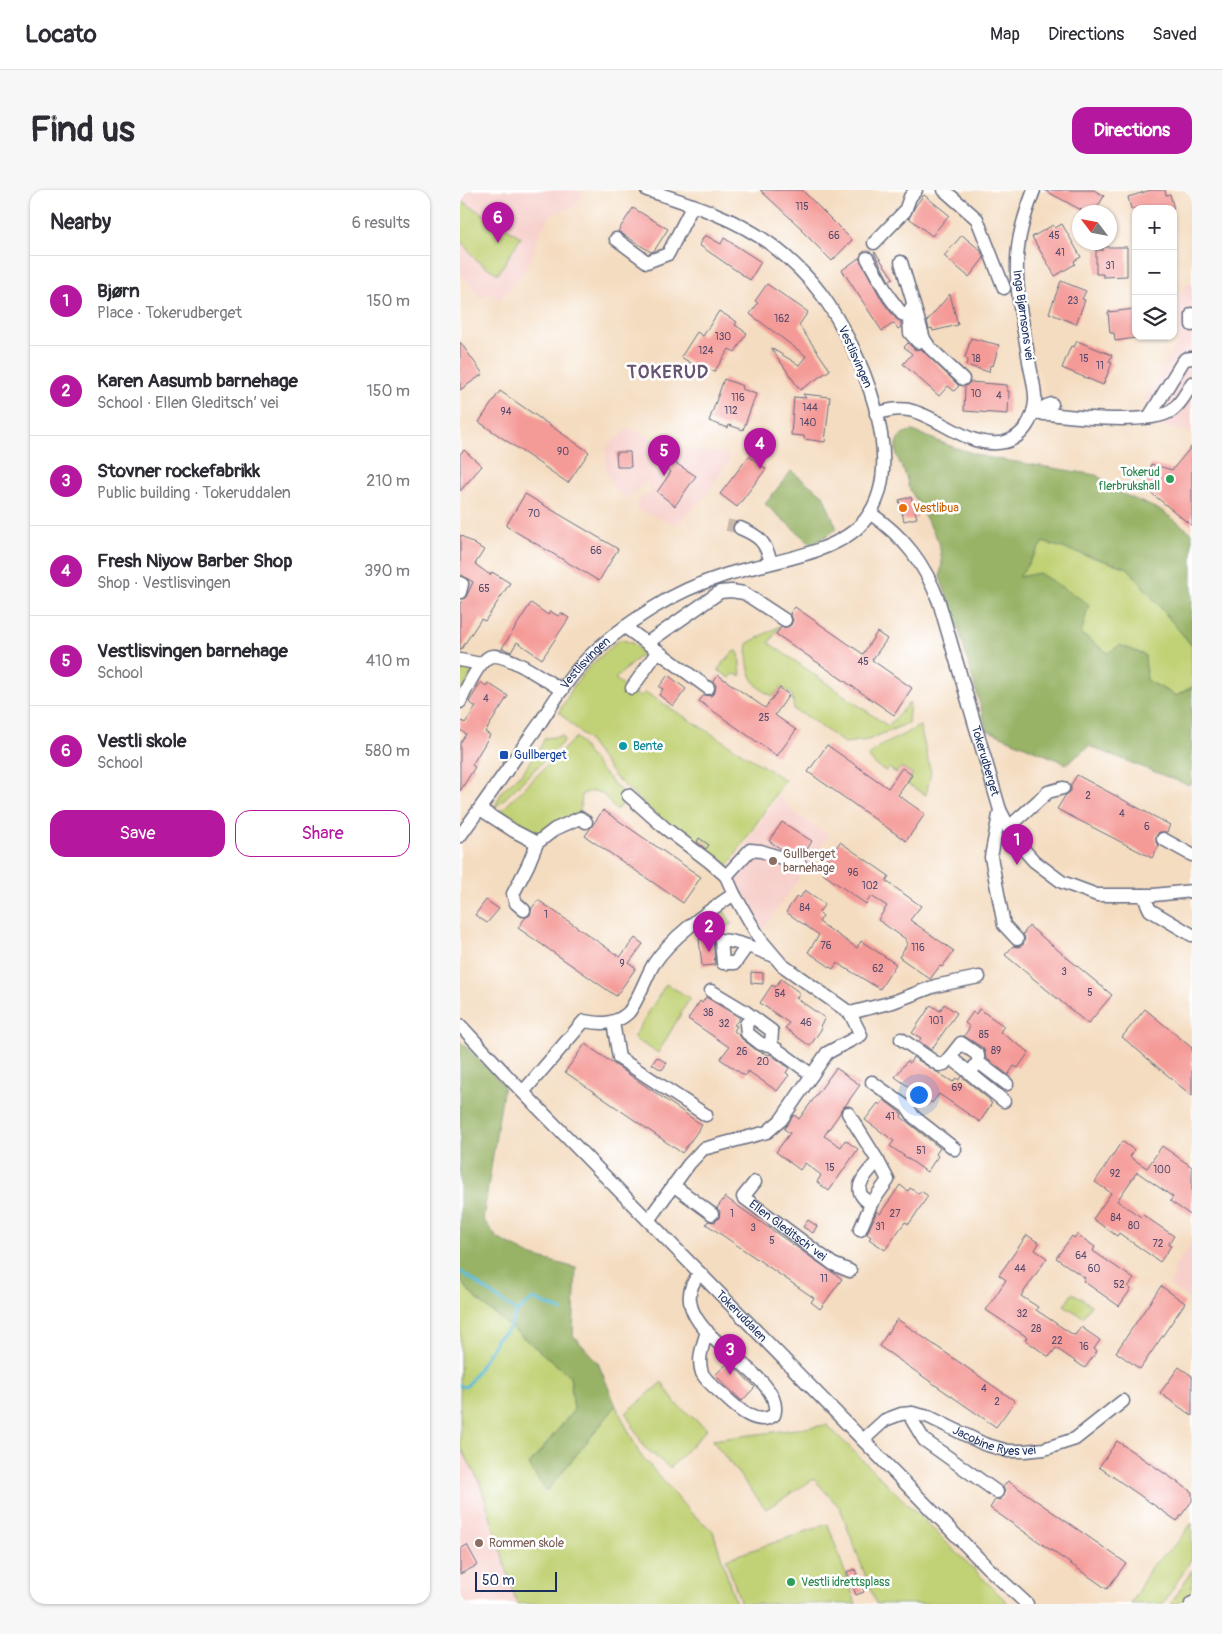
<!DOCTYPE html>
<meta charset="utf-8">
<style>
body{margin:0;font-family:Pangolin,sans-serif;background:#f7f7f7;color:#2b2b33}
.controls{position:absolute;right:15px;top:15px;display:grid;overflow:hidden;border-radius:10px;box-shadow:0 1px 4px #0004}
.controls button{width:45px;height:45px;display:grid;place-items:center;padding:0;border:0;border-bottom:1px solid #e1e1e2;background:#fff;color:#2b2b33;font:25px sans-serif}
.compass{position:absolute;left:612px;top:15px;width:45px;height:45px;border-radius:50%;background:#fff;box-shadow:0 1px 4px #0004;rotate:302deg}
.scale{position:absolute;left:15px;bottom:12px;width:82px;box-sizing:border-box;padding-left:5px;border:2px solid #1b2f5e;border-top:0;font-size:14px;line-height:18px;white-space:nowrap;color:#1b2f5e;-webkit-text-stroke:4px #fff;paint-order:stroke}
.you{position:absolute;left:458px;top:904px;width:18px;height:18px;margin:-12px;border:4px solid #fff;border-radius:50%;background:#1a73e8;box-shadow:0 0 0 8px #1a73e833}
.badge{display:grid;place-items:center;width:32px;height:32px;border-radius:50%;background:#b5179e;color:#fff;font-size:16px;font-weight:700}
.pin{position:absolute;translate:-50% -41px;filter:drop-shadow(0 1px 2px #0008)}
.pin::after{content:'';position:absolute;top:26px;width:18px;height:15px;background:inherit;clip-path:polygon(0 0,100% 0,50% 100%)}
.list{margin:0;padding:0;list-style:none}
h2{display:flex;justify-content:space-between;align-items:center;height:65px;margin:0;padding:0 20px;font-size:21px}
h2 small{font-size:16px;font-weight:400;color:#7c7c81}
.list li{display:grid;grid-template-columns:32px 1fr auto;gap:15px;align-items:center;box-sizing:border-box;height:90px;padding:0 20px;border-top:1px solid #e1e1e2}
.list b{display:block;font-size:19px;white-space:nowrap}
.list p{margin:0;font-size:16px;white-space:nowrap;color:#7c7c81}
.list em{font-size:16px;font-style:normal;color:#7c7c81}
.actions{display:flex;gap:10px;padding:15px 20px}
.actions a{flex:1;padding:11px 0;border:1px solid #b5179e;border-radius:15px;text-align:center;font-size:18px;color:#b5179e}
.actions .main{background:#b5179e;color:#fff}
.icon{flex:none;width:28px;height:28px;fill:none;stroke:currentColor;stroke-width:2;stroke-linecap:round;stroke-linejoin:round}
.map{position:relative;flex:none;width:732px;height:1414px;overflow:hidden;border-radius:15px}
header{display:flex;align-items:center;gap:30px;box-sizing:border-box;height:70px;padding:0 25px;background:#fff;border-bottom:1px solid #e1e1e2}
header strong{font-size:24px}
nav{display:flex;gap:28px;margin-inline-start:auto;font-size:18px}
.intro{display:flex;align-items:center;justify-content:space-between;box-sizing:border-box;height:120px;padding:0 30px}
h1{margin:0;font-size:35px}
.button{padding:12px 22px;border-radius:15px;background:#b5179e;color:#fff;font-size:18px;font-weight:700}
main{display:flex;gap:30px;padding:0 30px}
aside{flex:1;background:#fff;border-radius:15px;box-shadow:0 1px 4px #0004}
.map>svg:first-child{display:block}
.built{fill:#f7d0cc}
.green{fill:#c1d174;stroke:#6e8069}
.forest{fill:#98b366;stroke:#5a7162}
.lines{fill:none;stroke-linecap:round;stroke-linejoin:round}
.stream{stroke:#5bbdda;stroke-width:3}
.building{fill:#f49a97}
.minor-tunnel{stroke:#c9b9ac;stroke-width:12;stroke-dasharray:12 6;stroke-linecap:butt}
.minor-casing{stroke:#676c80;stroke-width:15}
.minor{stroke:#fff;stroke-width:12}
.leisure-dot{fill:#2e9e5b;stroke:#fff;stroke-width:2}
.food-dot{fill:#e8710a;stroke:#fff;stroke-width:2}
.culture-dot{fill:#0f9aa8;stroke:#fff;stroke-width:2}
.transit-dot{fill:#1a4fb4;stroke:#fff;stroke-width:2}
.education-dot{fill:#8d6e63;stroke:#fff;stroke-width:2}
.labels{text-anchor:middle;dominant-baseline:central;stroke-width:5;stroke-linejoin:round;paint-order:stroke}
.number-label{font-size:10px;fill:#514a6c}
.street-label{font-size:12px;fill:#1b2f5e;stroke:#fff}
.leisure-label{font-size:12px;fill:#27864d;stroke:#fff;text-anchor:end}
.food-label{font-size:12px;fill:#c56008;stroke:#fff;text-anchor:start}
.culture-label{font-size:12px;fill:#0d838f;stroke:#fff;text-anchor:start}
.transit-label{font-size:12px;fill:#164399;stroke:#fff;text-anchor:start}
.education-label{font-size:12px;fill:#785e54;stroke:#fff;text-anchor:start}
.district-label{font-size:18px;font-weight:bold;letter-spacing:1px;fill:#675472;stroke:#fff}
</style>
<header>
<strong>Locato</strong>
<nav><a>Map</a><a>Directions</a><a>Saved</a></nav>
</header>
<div class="intro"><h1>Find us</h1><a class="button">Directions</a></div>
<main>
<aside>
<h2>Nearby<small>6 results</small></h2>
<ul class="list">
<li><span class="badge">1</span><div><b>Bjørn</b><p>Place · Tokerudberget</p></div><em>150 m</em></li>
<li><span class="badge">2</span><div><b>Karen Aasumb barnehage</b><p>School · Ellen Gleditsch’ vei</p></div><em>150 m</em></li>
<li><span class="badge">3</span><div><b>Stovner rockefabrikk</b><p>Public building · Tokeruddalen</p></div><em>210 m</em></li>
<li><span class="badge">4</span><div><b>Fresh Niyow Barber Shop</b><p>Shop · Vestlisvingen</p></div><em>390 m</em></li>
<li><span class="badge">5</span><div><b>Vestlisvingen barnehage</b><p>School</p></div><em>410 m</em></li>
<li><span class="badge">6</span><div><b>Vestli skole</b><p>School</p></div><em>580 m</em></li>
</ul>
<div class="actions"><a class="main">Save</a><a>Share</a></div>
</aside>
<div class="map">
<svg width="732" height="1414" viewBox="0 0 732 1414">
<rect width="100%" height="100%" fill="#fff"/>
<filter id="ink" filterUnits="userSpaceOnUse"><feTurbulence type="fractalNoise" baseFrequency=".02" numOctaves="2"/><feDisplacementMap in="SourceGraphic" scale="10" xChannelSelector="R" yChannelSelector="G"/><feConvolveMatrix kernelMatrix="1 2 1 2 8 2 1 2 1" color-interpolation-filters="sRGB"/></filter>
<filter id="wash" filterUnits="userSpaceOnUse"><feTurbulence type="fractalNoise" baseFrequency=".0096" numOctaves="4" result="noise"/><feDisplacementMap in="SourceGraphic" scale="20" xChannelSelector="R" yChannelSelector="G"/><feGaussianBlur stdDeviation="1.12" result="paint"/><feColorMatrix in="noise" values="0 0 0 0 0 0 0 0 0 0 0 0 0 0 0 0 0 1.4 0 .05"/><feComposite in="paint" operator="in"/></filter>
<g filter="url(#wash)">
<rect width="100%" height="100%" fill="#f4dcc0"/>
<path class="built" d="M0,0H123L120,8L114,17L91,24L79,44L69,74L58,90L39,111L30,104L20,107L0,84Z
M732,92V243L688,234L684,210L717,152L719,104L725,96Z
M168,238L215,258L269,264V271L243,309L216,335L178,320L176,313L181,308L193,302L187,291L166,309L155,299L146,281V258Z
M318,607L324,611L334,623L369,645L303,739L269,681Z
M732,1052V1111L709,1095L716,1084L712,1081Z
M0,1256L20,1293L57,1414H0Z"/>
<path class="green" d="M0,10L61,47L38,84L17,71L0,50Z
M583,352L668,378L732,456V497L716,506L687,490L621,444L559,387Z
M320,436L309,453L428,536L450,512L448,533L408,550L384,553L348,527L334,520L332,505L321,497L313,506C290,498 285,475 288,453Z
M160,449L172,453L184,462L155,489L180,507L185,502L325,590L266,679L189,619L155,587L128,550L99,522L115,494L130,476Z
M277,461L279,464L281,486L274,484L270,488L259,481V478L273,462Z
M0,475L13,480L0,506Z
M460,536L471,583L466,605L447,594L453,584L441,577L436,583L429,578L426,581C419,578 412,573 409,566L417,558Z
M103,546L104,551L34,619L42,601L63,582L80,558L85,548Z
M116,547L139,578L168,609L156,620C143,608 146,596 122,604L120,623C108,629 83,646 70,643C59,640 49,632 40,626L41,621Z
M265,722L272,734L260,740L253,729Z
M206,794L230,808L198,863L173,848Z
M0,1090L14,1107L110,1186L114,1220L69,1275L86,1302L156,1216L179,1263L230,1322L253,1341L276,1414H57L20,1293L0,1256Z
M613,1103L631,1115L623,1127L604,1115Z
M202,1192L216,1214L247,1239L210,1278L184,1257L166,1223Z
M367,1235L549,1414H416L380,1318L354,1289L306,1319L252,1250Z
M732,1333V1368L703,1414H671L691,1377L716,1354Z
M368,1334L396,1414H281L266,1369Z
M732,1380V1401L724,1414H711Z"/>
<path class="forest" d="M453,241L493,257L525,267L636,285L646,292L649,298L702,321L732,343V456L668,378L583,352L559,387L579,383L629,414L621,444L648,463L660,455L685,465L687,490L716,506L732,497V594L728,595L629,556L607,574L527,540L499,440L480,387L482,372L479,352L448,296C447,279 431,267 437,251C441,243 445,242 453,241Z
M331,281L363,305L377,339L352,355L305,314Z
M0,851L44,895L23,1029L37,1048L72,1066L116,1078L113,1145L138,1173L156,1216L86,1302L69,1275L114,1220L110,1186L14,1107L0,1090Z"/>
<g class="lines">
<path class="stream" d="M0,1081L57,1122L73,1109L103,1121
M0,1195L4,1197L8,1195L35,1153L36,1149L48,1140L57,1122"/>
</g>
<g id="blocks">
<path class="building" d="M300,0H342L392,50L372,71L341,40L342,39Z
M584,0H634L644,6L635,22H625Z
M691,0H705L706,5L710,4L714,19H671L668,7Z
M464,5L489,25L472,46L449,28L456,15Z
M173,18L208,39L194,61L191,62L158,41Z
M602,34L621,67L614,71L615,74L595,86L572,47L593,35L595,38Z
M245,45L261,54L264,48L301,72L290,90L239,55Z
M502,45L520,60L524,68L509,87L484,66Z
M643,57H667V86L643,87V84H636V60H643Z
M415,62L433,88L429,91L414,63Z
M399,68L423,112L436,129L441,132V137L438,139L434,133L422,141L382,80Z
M601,91L626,101L622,109L625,110L616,134L589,123Z
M307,94L348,122L339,135L370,180L340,200L311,158L339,175L346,166L290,124L298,113L295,111Z
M490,104L498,135L473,141L472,138L469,139L467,131Z
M676,119V148L655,151L654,143H650L648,122Z
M259,121L277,132L275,135L287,143L275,162L269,159L254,182L241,174L239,178L221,167L237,142L243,146Z
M511,148L539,155L533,176L530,175L529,182L506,175L508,169L505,168Z
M617,151L652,165L649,172L652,173L643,195L602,178L611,156L614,157Z
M0,152L23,184L0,200Z
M448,153L455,160L461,159L499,196L494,201L488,196L479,206L443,174L452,164L444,157Z
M264,189L283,196L282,199L296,204L283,240L269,235L268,238L249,231Z
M510,192L547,195V201H549L548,224L504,221L505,197Z
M40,201L129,262L108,293L19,232Z
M343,204L370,207L365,252L344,249V246L331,245L334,207L346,208Z
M732,256V336L685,298L691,274L712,280Z
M4,260L22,276L0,301V264Z
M156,262H170L171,277H157Z
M289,266L306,279L277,317L260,304Z
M209,269L236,286L215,316L197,302L211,282L203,276Z
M65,304L158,359L139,391L46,336Z
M451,307L457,328L444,331L439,310Z
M0,345L24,360L15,374L30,385L32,382L50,393L25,431L21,429L0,461V413L6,407L13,392L0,384Z
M71,413L88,425L90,421L98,426L101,423L109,428L82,469L57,452L51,462L42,458Z
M335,417L403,464L417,442L427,449L412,470L452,498L434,525L316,444L321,437H328L331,435L333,430L330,423Z
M208,485L226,499L213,516L199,505L203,499L199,497Z
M258,485L305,518L320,498L329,505L315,525L336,540L317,566L239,511L244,505L251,506L255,502L256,495L253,491Z
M21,492L26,496L28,493L48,506L25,542L30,545L12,575L15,577L0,601V553L6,544L0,540V530L5,533L16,517L9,512Z
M367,555L428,598L442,578L452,585L438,605L465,624L446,651L348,582Z
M617,585L710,635L707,642H699L696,646V653L699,656L692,668L597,619L605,606L611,601V595Z
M143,620L241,687L223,713L125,646Z
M322,632L352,651L343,666L323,660L309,651Z
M239,648L249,655L246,659L237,652Z
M380,652L429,686L426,691L461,716L450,730L494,761L482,777L480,776L470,789L439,767L448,753L445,751L447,750L418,730L427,716L411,706L406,714L363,684L372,671L366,666L371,658L374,661Z
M345,700L365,714L359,722L363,726L359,732L397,758L401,751L436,774L420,799L377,773L373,779L348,762L359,745L326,722L337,706L340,708Z
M26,710L39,719L27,733L15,725Z
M78,710L160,767L175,748L183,754L169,773L176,778L156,806L58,738L65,728L70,725L72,718Z
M569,736L652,805L628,834L545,765L553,756L558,757L563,755L565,748L563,744Z
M253,748L255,775L242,776L239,749Z
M291,782L303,783V794L291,793Z
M321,789L340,803L336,808L365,828L360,836L362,838L350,856L325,838L329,833L300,813L312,795L315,797Z
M246,807L280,828L274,835L277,836L274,841L279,845L282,849L296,860L309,865L310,864L329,878L326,883L329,885L317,901L288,881L285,886L260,869L269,857L228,829L240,811L242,813Z
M484,814L497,823L471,860L459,851L461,848L452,843L471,815L480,821Z
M519,819L544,836L540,842L569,862L558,878L554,876L548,885L526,868L525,862L523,858L504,846L510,837L505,833L513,822L516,824Z
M685,819L732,858V906L662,847Z
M125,854L242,935L222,963L105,882Z
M197,867L207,873L202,880L192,874Z
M453,867L493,892L496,888L499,890L501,886L530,910V912L532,913L520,932L479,904L472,913L435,887L447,871L450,873Z
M376,878L400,895L385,916L381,919L380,923L364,946L381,957L385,950L398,959L369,1001L357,992L361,985L345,973L340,980L316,962L330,943L324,939L334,925L339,929Z
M424,910L442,924L441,927L480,958L476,964L478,966L467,982L430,956L434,951L405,930L418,913L420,915Z
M662,951L674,960L670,967L687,978L702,956L732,977V1026L710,1011L713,1007L677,982L657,1011L681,1027L683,1025L714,1046L708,1055L711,1056L700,1072L659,1043L657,1046L633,1029L651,1003L635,992Z
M440,995L448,1001L450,998L459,1004L461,1001L468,1006L449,1034L445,1032L425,1060L409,1049L411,1047L407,1044L417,1021L420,1024Z
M265,1007L382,1089L360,1119L351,1112L354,1108L246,1034L248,1031L255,1032L259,1028L260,1021L257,1018Z
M348,1030L357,1036L353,1043L343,1037Z
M617,1044L635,1057L633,1061L674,1089L668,1097L671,1099L659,1116L623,1091L625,1088L596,1068L612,1046L614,1048Z
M567,1045L579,1053L575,1060L587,1068L561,1106L578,1117L576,1120L612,1144L615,1145L621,1137L640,1150L634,1159L637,1161L625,1178L596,1158L589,1167L565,1150L567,1147L526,1120L546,1090L539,1085Z
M701,1096L725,1113L680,1179L656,1162Z
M437,1129L555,1211L536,1237L419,1156Z
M269,1172L295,1197L282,1211L255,1185Z
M719,1177L732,1186V1226L700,1203Z
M657,1251L732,1302V1311L717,1331L639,1277Z
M548,1291L666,1373L647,1399L530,1318L535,1310H540L544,1306L545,1302L543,1297Z
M7,1355L18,1375L0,1384V1359Z
M395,1379L404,1402L396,1405L387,1382Z"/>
</g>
</g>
<g filter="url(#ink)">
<use href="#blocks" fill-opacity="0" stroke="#676c80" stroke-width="1"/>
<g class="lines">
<path class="minor-tunnel" d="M267,335L280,338"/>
<defs>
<g id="minor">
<path d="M484,0L517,29L544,98"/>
<path d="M156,49L187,72L208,64L233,15"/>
<path d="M414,53L445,21L450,7L456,0"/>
<path d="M407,68L430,108L442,124L447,125L453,115"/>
<path d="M441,72L464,149L470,158L503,189"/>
<path d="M732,124V135"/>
<path d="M447,125L449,130L450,143L458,152"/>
<path d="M573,222C602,226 688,236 711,221C720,215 727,202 732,193"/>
<path d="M416,224C427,220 438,218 449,220C481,227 510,260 545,252C563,247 573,230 575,212C576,199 571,184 569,171C564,139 556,106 557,73C557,48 565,24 574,0"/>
<path d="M584,224L586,216L592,214"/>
<path d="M689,227L722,173L725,169L732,168"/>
<path id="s1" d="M410,323C444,347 464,372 479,412L540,620L556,651L574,671L602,692L637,705H694L732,701"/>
<path d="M280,338C299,346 305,351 311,372"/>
<path d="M0,393L2,394L0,402"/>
<path d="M165,437L248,498"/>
<path d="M187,453L260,402L271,401L284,403L325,430"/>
<path d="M0,470L21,474"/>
<path d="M172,498L198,461"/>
<path d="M0,512C5,501 18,473 29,467C44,460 88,492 102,500"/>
<path d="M168,605L205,638L250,672L266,686L274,704L300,749L322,775L390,823L433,812L475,796L519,787"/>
<path d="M20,619L54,641L77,653"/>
<path d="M540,620L531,667L544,735L557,749"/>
<path d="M548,638L588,602L603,598"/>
<path id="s2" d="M0,646C27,609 53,571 80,533C94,511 108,488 127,469C146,449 169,433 193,418C215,404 240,393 265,385C308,371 376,366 405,330C451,272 399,157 362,105C348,86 331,70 313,56C276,28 231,14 187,0"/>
<path d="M703,649L732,665"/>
<path d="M266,686L290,660L301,661L340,674"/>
<path d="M683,705L690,720L732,745"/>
<path d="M64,720L56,713L53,704L68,675L77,653L95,639L120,628L126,632"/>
<path d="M287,756L275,773H263L261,750C279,751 295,759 312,765"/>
<path d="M251,801L286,822L312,841L311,855"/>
<path d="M292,828L286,834L287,843L301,854L311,855L352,885"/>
<path d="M153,832L159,868L246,925"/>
<path id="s3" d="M0,835L51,890L527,1377L567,1414"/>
<path d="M441,849L479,875L484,874L490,867L544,911"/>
<path d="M490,867L501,853L518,865V872L510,883"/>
<path d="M518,872L547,894"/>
<path d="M412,892L448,918L454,927L495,959"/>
<path d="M63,902L124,831C140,834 155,835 168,823C176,815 186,787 193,775C211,747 247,722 274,704"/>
<path d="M388,923L418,971L428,990L411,1014L400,1040"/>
<path id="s4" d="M295,992L283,1007L373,1074L390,1081"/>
<path d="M213,995L252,1024"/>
<path d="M411,1014C408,1012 404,1009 402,1006C393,995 411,979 418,971"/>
<path d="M189,1029L229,974L243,959L307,942L321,930L367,863L401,845L390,823"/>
<path d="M240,1083C192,1139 329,1181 314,1225C295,1238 274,1215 261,1203C254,1197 246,1191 242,1183C237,1169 243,1155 247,1141"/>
<path d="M452,1223V1230L464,1250L537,1302"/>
<path id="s5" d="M403,1250L425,1230L441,1224L452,1223L469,1227L524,1254L548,1261H565L584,1259L615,1249L663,1211"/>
<path d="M731,1414L732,1413"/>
</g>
</defs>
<use href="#minor" class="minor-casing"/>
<use href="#minor" class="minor"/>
</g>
</g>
<g class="leisure-dot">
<circle cx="710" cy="289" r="5"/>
<circle cx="331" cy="1392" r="5"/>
</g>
<circle class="food-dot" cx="443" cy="318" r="5"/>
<circle class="culture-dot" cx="163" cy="556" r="5"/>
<rect class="transit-dot" x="39" y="560" width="10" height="10" rx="2.5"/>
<g class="education-dot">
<circle cx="313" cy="671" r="5"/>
<circle cx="19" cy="1353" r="5"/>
</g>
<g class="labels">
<g class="number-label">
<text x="342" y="17">115</text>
<text x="374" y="46">66</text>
<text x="594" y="46">45</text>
<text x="600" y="63">41</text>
<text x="650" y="76">31</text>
<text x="613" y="111">23</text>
<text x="322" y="129">162</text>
<text x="263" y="147">130</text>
<text x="246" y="161">124</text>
<text x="516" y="169">18</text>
<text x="624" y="169">15</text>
<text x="640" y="176">11</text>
<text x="516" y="204">10</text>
<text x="539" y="206">4</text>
<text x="278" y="208">116</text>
<text x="350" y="218">144</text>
<text x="271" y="221">112</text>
<text x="46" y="222">94</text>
<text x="348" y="233">140</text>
<text x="103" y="262">90</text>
<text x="74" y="324">70</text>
<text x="136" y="361">66</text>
<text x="24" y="399">65</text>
<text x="403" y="472">45</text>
<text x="26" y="509">4</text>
<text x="304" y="528">25</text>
<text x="628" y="606">2</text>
<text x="662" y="624">4</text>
<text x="687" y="637">6</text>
<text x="393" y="683">96</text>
<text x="410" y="696">102</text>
<text x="345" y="718">84</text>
<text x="86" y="725">1</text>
<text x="366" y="756">76</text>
<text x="458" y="758">116</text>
<text x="162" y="774">9</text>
<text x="418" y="779">62</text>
<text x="604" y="782">3</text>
<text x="630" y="803">5</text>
<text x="320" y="804">54</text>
<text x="248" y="823">38</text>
<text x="476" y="831">101</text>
<text x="346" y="833">46</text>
<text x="264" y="834">32</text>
<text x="524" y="845">85</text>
<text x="536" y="861">89</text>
<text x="282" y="862">26</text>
<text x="303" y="872">20</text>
<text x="497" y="898">69</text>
<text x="430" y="927">41</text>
<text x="461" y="961">51</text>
<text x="370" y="978">15</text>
<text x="702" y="980">100</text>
<text x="655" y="984">92</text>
<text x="272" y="1024">1</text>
<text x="435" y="1024">27</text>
<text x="656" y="1028">84</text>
<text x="674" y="1036">80</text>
<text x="420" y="1037">31</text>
<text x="293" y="1038">3</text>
<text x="312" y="1051">5</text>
<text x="698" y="1054">72</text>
<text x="621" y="1066">64</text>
<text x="560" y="1079">44</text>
<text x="634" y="1079">60</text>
<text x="364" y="1089">11</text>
<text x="659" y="1095">52</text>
<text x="562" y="1124">32</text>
<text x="576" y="1139">28</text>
<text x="597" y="1151">22</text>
<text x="624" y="1157">16</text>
<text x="524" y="1199">4</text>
<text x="537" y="1212">2</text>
</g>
<g class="street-label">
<text transform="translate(563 125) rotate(82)">Inga Bjørnsons vei</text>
<text transform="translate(395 167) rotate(66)">Vestlisvingen</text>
<text stroke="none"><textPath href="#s2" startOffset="214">Vestlisvingen</textPath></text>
<text stroke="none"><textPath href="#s1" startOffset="280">Tokerudberget</textPath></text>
<text stroke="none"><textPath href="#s4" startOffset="75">Ellen Gleditsch’ vei</textPath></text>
<text stroke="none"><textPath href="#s3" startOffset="405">Tokeruddalen</textPath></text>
<text stroke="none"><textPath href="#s5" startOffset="146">Jacobine Ryes vei</textPath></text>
</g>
<g class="leisure-label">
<text x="700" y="282">Tokerud<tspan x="700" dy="14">flerbrukshall</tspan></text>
<text x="341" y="1392" text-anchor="start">Vestli idrettsplass</text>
</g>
<g class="food-label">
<text x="453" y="318">Vestlibua</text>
</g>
<g class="culture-label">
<text x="173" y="556">Bente</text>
</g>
<g class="transit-label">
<text x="54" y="565">Gullberget</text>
</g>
<g class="education-label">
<text x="323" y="664">Gullberget<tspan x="323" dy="14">barnehage</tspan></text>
<text x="29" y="1353">Rommen skole</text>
</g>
<g class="district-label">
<text x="208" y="182">TOKERUD</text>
</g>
</g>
</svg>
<div class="controls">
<button>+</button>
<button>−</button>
<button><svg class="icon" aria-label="layers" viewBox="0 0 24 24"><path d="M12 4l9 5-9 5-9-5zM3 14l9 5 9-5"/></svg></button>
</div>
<svg class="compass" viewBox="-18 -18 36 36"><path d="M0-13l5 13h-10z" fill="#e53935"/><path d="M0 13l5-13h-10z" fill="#7c7c81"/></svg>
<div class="scale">50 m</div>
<div class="you"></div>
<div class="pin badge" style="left:557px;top:675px">1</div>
<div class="pin badge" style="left:249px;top:762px">2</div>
<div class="pin badge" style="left:270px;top:1185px">3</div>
<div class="pin badge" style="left:300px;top:279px">4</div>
<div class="pin badge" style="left:204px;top:286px">5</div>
<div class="pin badge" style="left:38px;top:53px">6</div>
</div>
</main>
